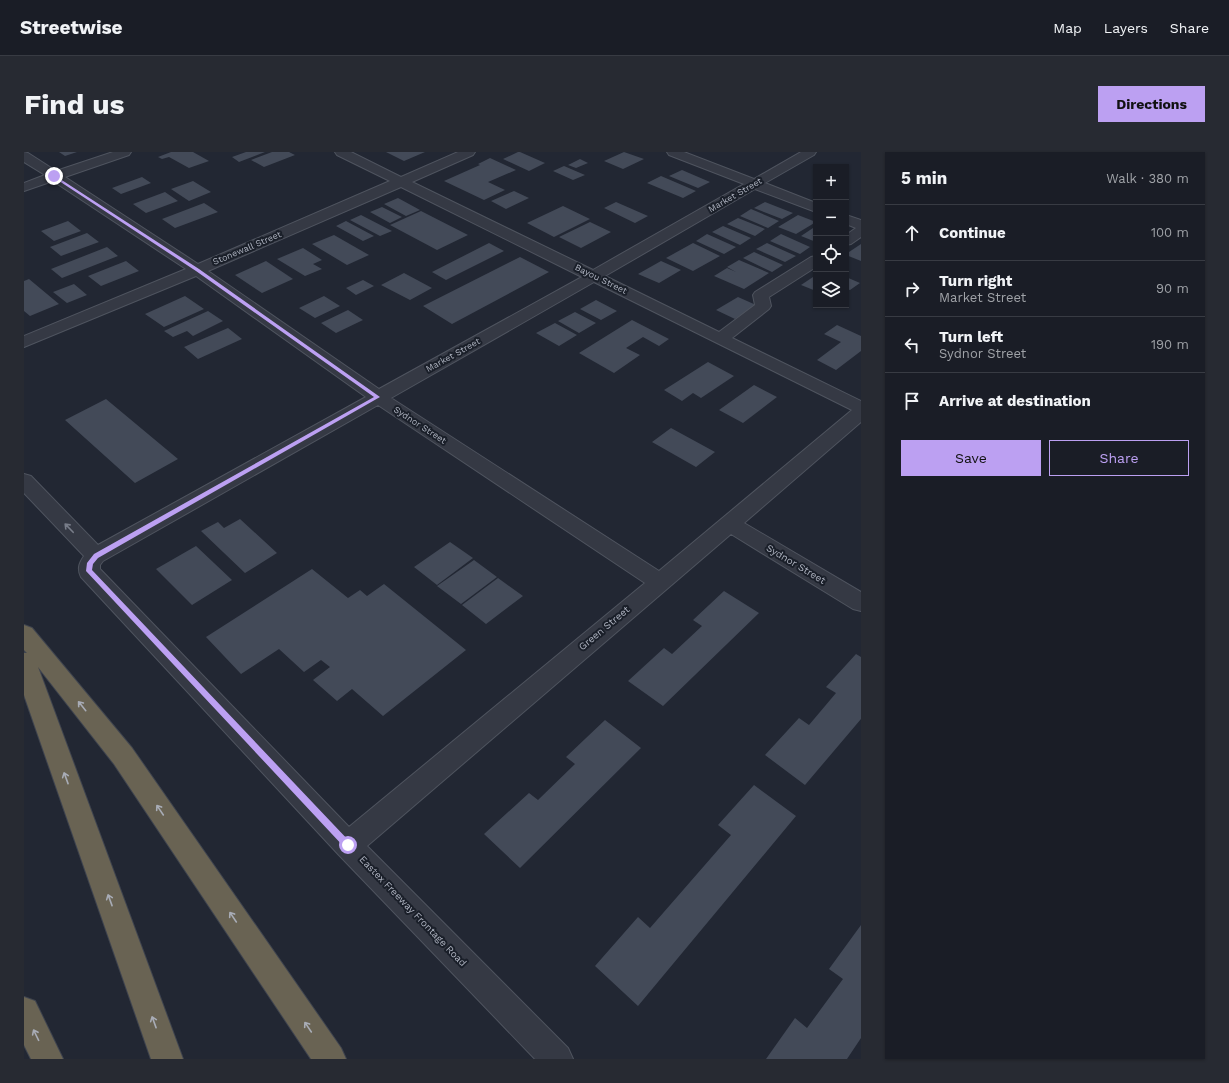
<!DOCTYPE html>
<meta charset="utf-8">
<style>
body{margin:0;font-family:"Work Sans",sans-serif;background:#272a32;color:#f1f3f6}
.controls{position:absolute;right:12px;top:12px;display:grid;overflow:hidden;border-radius:0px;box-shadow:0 1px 3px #0004}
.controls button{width:36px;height:36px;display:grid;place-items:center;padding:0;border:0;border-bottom:1px solid #383b43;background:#1a1d26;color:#f1f3f6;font:20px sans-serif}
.stop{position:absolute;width:12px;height:12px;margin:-9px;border:3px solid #bca0f2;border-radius:50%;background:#fff}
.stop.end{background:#bca0f2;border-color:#fff;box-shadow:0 1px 4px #0008}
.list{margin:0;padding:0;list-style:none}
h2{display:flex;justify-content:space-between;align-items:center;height:52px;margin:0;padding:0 16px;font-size:17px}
h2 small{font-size:13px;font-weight:400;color:#9fa2a7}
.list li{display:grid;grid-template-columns:26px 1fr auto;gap:12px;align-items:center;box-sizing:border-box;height:56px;padding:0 16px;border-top:1px solid #383b43}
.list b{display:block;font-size:15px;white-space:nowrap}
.list p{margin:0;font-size:13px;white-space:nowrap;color:#9fa2a7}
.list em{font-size:13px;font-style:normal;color:#9fa2a7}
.actions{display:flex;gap:8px;padding:12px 16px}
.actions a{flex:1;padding:9px 0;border:1px solid #bca0f2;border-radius:0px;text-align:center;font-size:14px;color:#bca0f2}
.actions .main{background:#bca0f2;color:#111}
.icon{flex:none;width:22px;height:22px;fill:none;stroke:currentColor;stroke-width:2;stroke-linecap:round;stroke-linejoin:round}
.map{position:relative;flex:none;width:837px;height:907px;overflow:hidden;border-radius:0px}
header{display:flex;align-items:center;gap:24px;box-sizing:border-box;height:56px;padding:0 20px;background:#1a1d26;border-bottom:1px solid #383b43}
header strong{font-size:19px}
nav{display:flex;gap:22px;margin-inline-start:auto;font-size:14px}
.intro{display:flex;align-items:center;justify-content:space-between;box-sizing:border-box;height:96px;padding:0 24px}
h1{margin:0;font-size:28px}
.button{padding:10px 18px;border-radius:0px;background:#bca0f2;color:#111;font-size:14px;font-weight:700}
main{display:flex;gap:24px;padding:0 24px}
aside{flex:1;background:#1a1d26;border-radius:0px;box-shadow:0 1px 3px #0004}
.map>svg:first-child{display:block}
.building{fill:#434a58}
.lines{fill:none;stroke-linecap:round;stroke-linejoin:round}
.minor-casing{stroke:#4f545f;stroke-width:2}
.highway-casing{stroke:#3f444f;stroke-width:2}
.minor{fill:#353944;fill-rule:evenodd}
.highway{fill:#696353;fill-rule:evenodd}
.oneway{stroke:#787d89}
.oneway2{stroke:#a8acb6}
.route{fill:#bca0f2}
.labels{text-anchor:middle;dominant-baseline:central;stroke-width:4;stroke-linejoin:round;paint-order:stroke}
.far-street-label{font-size:9px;fill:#afb4c1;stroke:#1a1f29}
.street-label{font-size:10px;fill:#afb4c1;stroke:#1a1f29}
</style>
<header>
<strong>Streetwise</strong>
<nav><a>Map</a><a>Layers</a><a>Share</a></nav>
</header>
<div class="intro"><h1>Find us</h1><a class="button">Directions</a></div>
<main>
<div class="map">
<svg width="837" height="907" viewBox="0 0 837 907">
<rect width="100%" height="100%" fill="#222733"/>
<path class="building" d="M35,0H53L41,4Z
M147,0H169L185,9L165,16L145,5L138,7L134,5Z
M222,0H241L215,10L208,5Z
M248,0H265L271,3L240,15L227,8Z
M362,0H401L380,9Z
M494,0H496L521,11L505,19L479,7Z
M600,0L620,7L599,17L580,9Z
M466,6L492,18L464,30L481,38L460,48L420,29L456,13L454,12Z
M556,7L564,11L552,16L544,13Z
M540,14L561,23L549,28L529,19Z
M658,18L686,30L674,36L645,24Z
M637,24L672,39L659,46L623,31Z
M118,25L127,31L97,42L88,36Z
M169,29L187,40L165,49L147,37Z
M490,39L505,46L482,57L467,49Z
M141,40L154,49L122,61L109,52Z
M374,46L396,58L382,64L360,52Z
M592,50L624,64L611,71L580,56Z
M741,50L769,61L758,67L730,56Z
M180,51L194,60L151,76L138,67Z
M539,54L566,67L530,85L503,71Z
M358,55L378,65L366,71L346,60Z
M727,57L755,69L744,76L716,64Z
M397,59L444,83L413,98L366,73Z
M337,63L368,79L356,84L326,68Z
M774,63L792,70L772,82L754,75Z
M714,66L741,77L731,84L703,72Z
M44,69L57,79L30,89L17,79Z
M322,69L350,84L339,89L312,74Z
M566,70L587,80L557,96L535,85Z
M699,74L727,86L716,93L688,80Z
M792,74V90L777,84Z
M63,81L75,90L37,104L26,95Z
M683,82L712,95L700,102L672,89Z
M757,82L786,95L776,102L746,89Z
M310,83L345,103L323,113L288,92Z
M465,91L480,99L422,128L408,120Z
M669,91L696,104L669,119L642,106Z
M743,91L772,104L761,110L732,97Z
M837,92V109L822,103V102Z
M83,95L94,104L38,126L27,117Z
M279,96L298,108L289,112L298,117L281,124L253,107Z
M730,100L759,113L748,120L719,106Z
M496,105L525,120L428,172L399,154Z
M715,108L745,121L720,137L690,124L703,116L712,120L703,115Z
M102,109L115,119L77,134L64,124Z
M242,109L269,127L238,141L211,123Z
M637,109L657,118L635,131L614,122Z
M380,121L408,136L386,148L357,133Z
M789,125L792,127V139L777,133Z
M822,125L836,131L826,138L822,137Z
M5,127L35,152L6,164L0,159V129Z
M339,128L350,134L332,143L322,136Z
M50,132L63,143L43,151L29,140Z
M161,144L180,157L140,175L121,162Z
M300,144L316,154L291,166L275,156Z
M714,145L732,153L711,167L692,158Z
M572,148L593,159L577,168L556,157Z
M324,158L339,168L312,181L297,171Z
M184,159L199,169L169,184L163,179L149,185L140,179Z
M551,160L572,171L555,181L534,169Z
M608,168L645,187L635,194L619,185L602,196L616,203L590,221L555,201Z
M531,171L553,183L535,194L512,181Z
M813,173L837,184V199L812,218L793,208L817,190L800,182Z
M204,176L218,187L174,207L160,195Z
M684,210L710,224L677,246L669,241L658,249L640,238Z
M730,233L753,245L719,271L695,258Z
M82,247L154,307L111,331L41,268Z
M647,276L691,300L672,315L628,290Z
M216,367L253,401L221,421L177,379L194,370L200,376Z
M426,390L449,406L413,433L390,415Z
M172,394L208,428L168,453L132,417Z
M450,408L473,425L437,452L413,434Z
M288,417L324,446L336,438L343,444L360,432L442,498L359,564L328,537L313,549L289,528L306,515L297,508L280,520L255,497L217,522L182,485Z
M474,426L499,444L462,472L438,453Z
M700,439L735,461L639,554L604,529L640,496L648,502L678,474L669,468Z
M832,502L837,505V567L781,633L741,603L775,566L785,573L812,541L802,535Z
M581,568L617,596L496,716L460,682L505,641L514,648L551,612L542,605Z
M730,633L772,664L614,854L571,814L614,765L626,776L707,683L694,673Z
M837,773V886L823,907H742L771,866L783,876L819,827L805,817Z"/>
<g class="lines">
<defs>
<path id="minor" d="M0,0L4,1L32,19L89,0H107L105,3L41,25L174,112L366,29L313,3L311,0H327L377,25L434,0H451L449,3L388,30L569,118L720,32L645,3L643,0H660L730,27L777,0H792L790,3L741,31L792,51V60L731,37L581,124L695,180L731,153L729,143L731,140L787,105L792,104V115L745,145L747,154L745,157L708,186L837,249V270L720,371L837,440V459L829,457L707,382L343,694L544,896L549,907H511L314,702L57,425C53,417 55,411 60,404L0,341V322L7,324L74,393L342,245L172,124L0,195V184L162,117L29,29L0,39V31L21,23L0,10ZM377,35L558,125L355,237L184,119ZM570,130L828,258L635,419L367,246ZM354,253L621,431L325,675L76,417V413L79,409Z
M822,63L837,68V85L827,92L822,93V83L832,76L822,72Z"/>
<path id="highway" d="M0,473L8,476L108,596L317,896L322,907H287L90,612L14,515L159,907H127L0,543V501H3L0,498Z
M0,845L11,849L39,907H7L0,893Z"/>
</defs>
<use href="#minor" class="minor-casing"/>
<use href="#highway" class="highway-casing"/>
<use href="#minor" class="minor"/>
<use href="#highway" class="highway"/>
</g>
<defs><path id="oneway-shaft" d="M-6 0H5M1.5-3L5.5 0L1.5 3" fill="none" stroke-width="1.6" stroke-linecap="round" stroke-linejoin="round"/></defs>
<use class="oneway" href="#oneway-shaft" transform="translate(45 376) rotate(-134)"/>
<g class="oneway2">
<use href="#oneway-shaft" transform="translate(58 554) rotate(-129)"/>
<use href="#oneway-shaft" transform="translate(42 626) rotate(-110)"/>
<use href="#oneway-shaft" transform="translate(136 658) rotate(-124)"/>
<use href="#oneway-shaft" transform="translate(86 748) rotate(-110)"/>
<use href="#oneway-shaft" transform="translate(209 765) rotate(-124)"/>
<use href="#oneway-shaft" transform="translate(130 870) rotate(-110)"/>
<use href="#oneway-shaft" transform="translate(284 875) rotate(-124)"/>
<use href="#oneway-shaft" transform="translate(12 883) rotate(-116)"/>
</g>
<path class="route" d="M30,23L175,117L356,245L74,406L69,412L68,418L327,691V696H321L62,419L63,411L70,402L350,245L172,119L29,25Z"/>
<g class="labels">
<g class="far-street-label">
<text transform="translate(711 43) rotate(-30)">Market Street</text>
<text transform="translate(223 96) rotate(-23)">Stonewall Street</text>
<text transform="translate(577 127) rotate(26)">Bayou Street</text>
<text transform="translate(429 203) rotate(-29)">Market Street</text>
<text transform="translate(396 273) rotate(33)">Sydnor Street</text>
</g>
<g class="street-label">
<text transform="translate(772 412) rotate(31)">Sydnor Street</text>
<text transform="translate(580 476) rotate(-40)">Green Street</text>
<text transform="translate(389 759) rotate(46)">Eastex Freeway Frontage Road</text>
</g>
</g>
</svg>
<div class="controls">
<button>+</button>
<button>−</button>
<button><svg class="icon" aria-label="locate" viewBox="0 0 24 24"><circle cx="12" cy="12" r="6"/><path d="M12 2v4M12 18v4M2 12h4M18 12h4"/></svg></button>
<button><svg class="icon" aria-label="layers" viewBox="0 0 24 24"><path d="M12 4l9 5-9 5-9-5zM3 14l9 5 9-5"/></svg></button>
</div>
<div class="stop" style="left:324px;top:693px"></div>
<div class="stop end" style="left:30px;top:24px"></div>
</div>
<aside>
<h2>5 min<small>Walk · 380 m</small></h2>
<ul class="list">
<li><svg class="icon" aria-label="ahead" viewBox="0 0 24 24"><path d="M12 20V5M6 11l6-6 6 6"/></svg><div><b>Continue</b></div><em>100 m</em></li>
<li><svg class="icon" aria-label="right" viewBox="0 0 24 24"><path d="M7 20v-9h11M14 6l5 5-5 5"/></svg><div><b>Turn right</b><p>Market Street</p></div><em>90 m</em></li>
<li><svg class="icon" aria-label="left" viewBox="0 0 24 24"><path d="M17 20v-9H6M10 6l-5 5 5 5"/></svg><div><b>Turn left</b><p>Sydnor Street</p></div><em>190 m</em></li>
<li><svg class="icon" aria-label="arrive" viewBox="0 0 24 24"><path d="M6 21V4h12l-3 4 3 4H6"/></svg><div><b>Arrive at destination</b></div></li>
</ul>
<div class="actions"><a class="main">Save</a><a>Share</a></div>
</aside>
</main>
